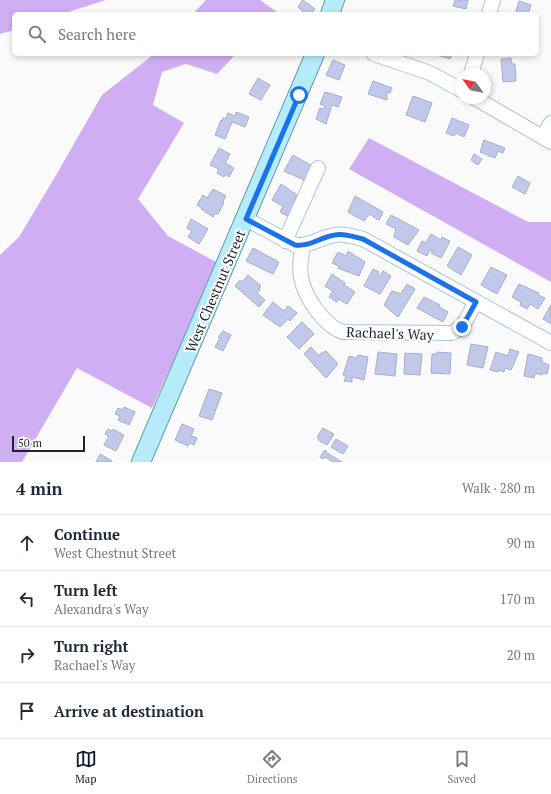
<!DOCTYPE html>
<meta charset="utf-8">
<style>
body{margin:0;font-family:"PT Serif",serif;background:#f2f2f3;color:#1f2937}
.compass{position:absolute;left:455px;top:68px;width:36px;height:36px;border-radius:50%;background:#fff;box-shadow:0 2px 6px #0003;rotate:303deg}
.scale{position:absolute;left:12px;bottom:10px;width:73px;box-sizing:border-box;padding-left:4px;border:2px solid #1a242e;border-top:0;font-size:11px;line-height:14px;white-space:nowrap;color:#1a242e;-webkit-text-stroke:3px #fff;paint-order:stroke}
.stop{position:absolute;width:12px;height:12px;margin:-9px;border:3px solid #1a73e8;border-radius:50%;background:#fff}
.stop.end{background:#1a73e8;border-color:#fff;box-shadow:0 1px 4px #0008}
.list{margin:0;padding:0;list-style:none}
h2{display:flex;justify-content:space-between;align-items:center;height:52px;margin:0;padding:0 16px;font-size:17px}
h2 small{font-size:13px;font-weight:400;color:#747a83}
.list li{display:grid;grid-template-columns:26px 1fr auto;gap:12px;align-items:center;box-sizing:border-box;height:56px;padding:0 16px;border-top:1px solid #e0e1e3}
.list b{display:block;font-size:15px;white-space:nowrap}
.list p{margin:0;font-size:13px;white-space:nowrap;color:#747a83}
.list em{font-size:13px;font-style:normal;color:#747a83}
.icon{flex:none;width:22px;height:22px;fill:none;stroke:currentColor;stroke-width:2;stroke-linecap:round;stroke-linejoin:round}
.map{position:relative;flex:none;width:551px;height:462px;overflow:hidden}
.search{position:absolute;background:#fff;box-shadow:0 2px 6px #0003;left:12px;right:12px;top:12px;height:44px;display:flex;align-items:center;gap:10px;box-sizing:border-box;padding:0 14px;border-radius:6px;color:#747a83;font-size:15px}
.sheet{height:276px;background:#fff}
nav{display:flex;justify-content:space-around;align-items:center;box-sizing:border-box;height:56px;border-top:1px solid #e0e1e3;background:#fff;font-size:11px;color:#747a83}
nav a{display:grid;justify-items:center;gap:2px}
nav .on{color:#111827}
.map>svg:first-child{display:block}
.forest{fill:#d0aef3}
.building{fill:#c2c8ea;stroke:#a8aecf}
.lines{fill:none;stroke-linecap:round;stroke-linejoin:round}
.minor-casing{stroke:#aac5df;stroke-width:16}
.major-casing{stroke:#609caf;stroke-width:20}
.minor{stroke:#fff;stroke-width:14}
.major{stroke:#b6ebf9;stroke-width:18}
.route{stroke:#1a73e8;stroke-width:5}
.labels{text-anchor:middle;dominant-baseline:central;stroke-width:4;stroke-linejoin:round;paint-order:stroke}
.street-label{font-size:14px;fill:#1a242e;stroke:#fff}
</style>
<div class="map">
<svg width="551" height="462" viewBox="0 0 551 462">
<rect width="100%" height="100%" fill="#f9faf9"/>
<path class="forest" d="M0,0H106L62,14H14V30L0,34Z
M206,0H260L277,12L275,14H193Z
M154,54H236L217,74L186,64L162,72L153,105L184,123L138,199L168,236L218,263L152,408L77,368L22,462H0V255L19,237L55,177L102,95Z
M369,138L528,222H551V282L349,169Z"/>
<path class="building" d="M303,0L315,9L311,14H306L298,7Z
M455,0H468L466,9L453,6Z
M519,1L531,5L528,14H515Z
M434,54H452L450,59Z
M511,58L512,64H515L516,81L503,82L501,59Z
M333,60L345,65L339,80L326,75Z
M258,78L270,85L261,100L249,94Z
M373,81L392,88L390,93L387,92V100L368,94Z
M325,92L342,97L338,107L332,105L326,124L316,119L320,108L324,109L325,106L320,104Z
M413,96L432,103L425,122L406,115Z
M236,112L249,117L245,127L232,122L225,139L215,135L221,120L222,121L223,118L226,119L228,113L235,116Z
M452,118L469,125L464,137L456,133L454,136L446,133Z
M484,140L505,148L503,153L498,151L495,158L480,152Z
M219,148L230,154L225,163L234,168L229,177L225,174L224,177L217,173L219,169L210,165Z
M474,154L482,159L478,165L471,160Z
M293,155L312,166L304,180L284,171Z
M518,176L530,183L525,194L512,187Z
M281,184L297,195L292,206L296,208L291,218L280,212L283,206L272,200Z
M213,189L226,196L223,201L224,203L218,214L215,213L213,217L201,209L202,208L197,205L203,195L207,198Z
M355,196L383,212L379,220L369,214L364,221L348,212Z
M391,215L419,230L408,245L394,237L396,229L386,224Z
M191,219L208,229L199,244L188,237L192,231L187,228Z
M431,234L441,240L442,237L450,241L441,258L431,253L433,251L430,250L427,256L417,251L422,241L426,243Z
M458,247L472,255L461,275L447,266Z
M253,248L279,262L273,274L246,261Z
M348,251L365,262L359,276L338,268L339,266L332,263L338,252L346,256Z
M491,267L507,275L497,294L481,285Z
M373,269L379,272L378,274L380,276L383,271L391,276L380,294L364,286Z
M332,274L345,283L344,285L355,292L347,304L338,299L337,302L329,297L333,291L325,286Z
M248,275L261,286L259,288L260,290L257,293L265,300L259,307L235,286L240,280L242,282Z
M407,284L415,289L398,317L384,305L392,291L401,294Z
M519,284L539,293L538,295L545,298L538,309L530,304L527,309L520,305L521,302L512,297Z
M424,297L440,305L439,307L448,312L443,322L417,308Z
M273,302L284,311L288,306L297,313L290,321L288,319L280,327L263,315Z
M551,305V324L543,319Z
M302,322L314,334L299,349L287,337Z
M223,331L231,335L223,351L215,347L220,338L218,337Z
M471,344L488,347L483,368L467,365Z
M311,347L318,355L326,351L338,364L326,378L304,354Z
M510,349L519,352L511,370L505,368L504,372L498,370V372L490,370L496,352L508,356Z
M378,352L397,354L395,376L375,374Z
M437,352L451,353L450,374L431,373L432,354H437Z
M405,353L422,354L420,375L404,374Z
M528,354L542,358V362L549,365L547,374L543,373L542,375L535,373L534,378L524,376Z
M358,355L368,357L364,380L352,377V382L344,381L346,376L343,375L349,356L357,358Z
M209,389L222,393L212,420L199,416Z
M124,407L135,412L129,425L118,420L120,416L115,414L118,408L123,410Z
M182,424L194,429L191,436L197,438L194,445L189,443L188,446L175,440Z
M323,428L334,434L327,445L318,440L319,438L317,437Z
M108,429L112,431L113,429L124,435L116,451L104,445L109,436L105,434Z
M336,439L348,446L343,454L331,447Z
M325,450L327,453L342,462H333L325,457L323,459L320,457Z
M100,454L112,461V462H96Z"/>
<g class="lines">
<defs>
<path id="minor" d="M489,14L493,0
M374,54L430,73L461,90
M471,74L477,54
M475,98L551,142
M543,137L551,123
M246,219L295,245C310,247 320,237 335,235C344,233 354,237 363,239L551,343
M285,241L318,168
M303,246C301,256 299,266 301,277C304,296 324,326 343,332L452,333L462,327L476,302"/>
<path id="major" d="M330,14L335,0
M141,462L315,54"/>
</defs>
<use href="#minor" class="minor-casing"/>
<use href="#major" class="major-casing"/>
<use href="#minor" class="minor"/>
<use href="#major" class="major"/>
</g>
<g class="lines">
<path class="route" d="M299,95L246,219L295,245C310,247 320,237 335,235C344,233 354,237 363,239L476,302L462,327"/>
</g>
<g class="labels">
<g class="street-label">
<text transform="translate(215 291) rotate(-67)">West Chestnut Street</text>
<text transform="translate(390 333) rotate(2)">Rachael's Way</text>
</g>
</g>
</svg>
<svg class="compass" viewBox="-18 -18 36 36"><path d="M0-13l5 13h-10z" fill="#e53935"/><path d="M0 13l5-13h-10z" fill="#747a83"/></svg>
<div class="scale">50 m</div>
<div class="stop" style="left:299px;top:95px"></div>
<div class="stop end" style="left:462px;top:327px"></div>
<div class="search"><svg class="icon" aria-label="search" viewBox="0 0 24 24"><circle cx="10" cy="10" r="6"/><path d="M15 15l6 6"/></svg>Search here</div>
</div>
<section class="sheet">
<h2>4 min<small>Walk · 280 m</small></h2>
<ul class="list">
<li><svg class="icon" aria-label="ahead" viewBox="0 0 24 24"><path d="M12 20V5M6 11l6-6 6 6"/></svg><div><b>Continue</b><p>West Chestnut Street</p></div><em>90 m</em></li>
<li><svg class="icon" aria-label="left" viewBox="0 0 24 24"><path d="M17 20v-9H6M10 6l-5 5 5 5"/></svg><div><b>Turn left</b><p>Alexandra's Way</p></div><em>170 m</em></li>
<li><svg class="icon" aria-label="right" viewBox="0 0 24 24"><path d="M7 20v-9h11M14 6l5 5-5 5"/></svg><div><b>Turn right</b><p>Rachael's Way</p></div><em>20 m</em></li>
<li><svg class="icon" aria-label="arrive" viewBox="0 0 24 24"><path d="M6 21V4h12l-3 4 3 4H6"/></svg><div><b>Arrive at destination</b></div></li>
</ul>
</section>
<nav>
<a class="on"><svg class="icon" aria-label="map" viewBox="0 0 24 24"><path d="M3 6l6-2 6 2 6-2v14l-6 2-6-2-6 2zM9 4v14M15 6v14"/></svg>Map</a>
<a><svg class="icon" aria-label="directions" viewBox="0 0 24 24"><path d="M12 3l9 9-9 9-9-9zM9 14v-3h6M13 9l2 2-2 2"/></svg>Directions</a>
<a><svg class="icon" aria-label="saved" viewBox="0 0 24 24"><path d="M7 4h10v16l-5-4-5 4z"/></svg>Saved</a>
</nav>
